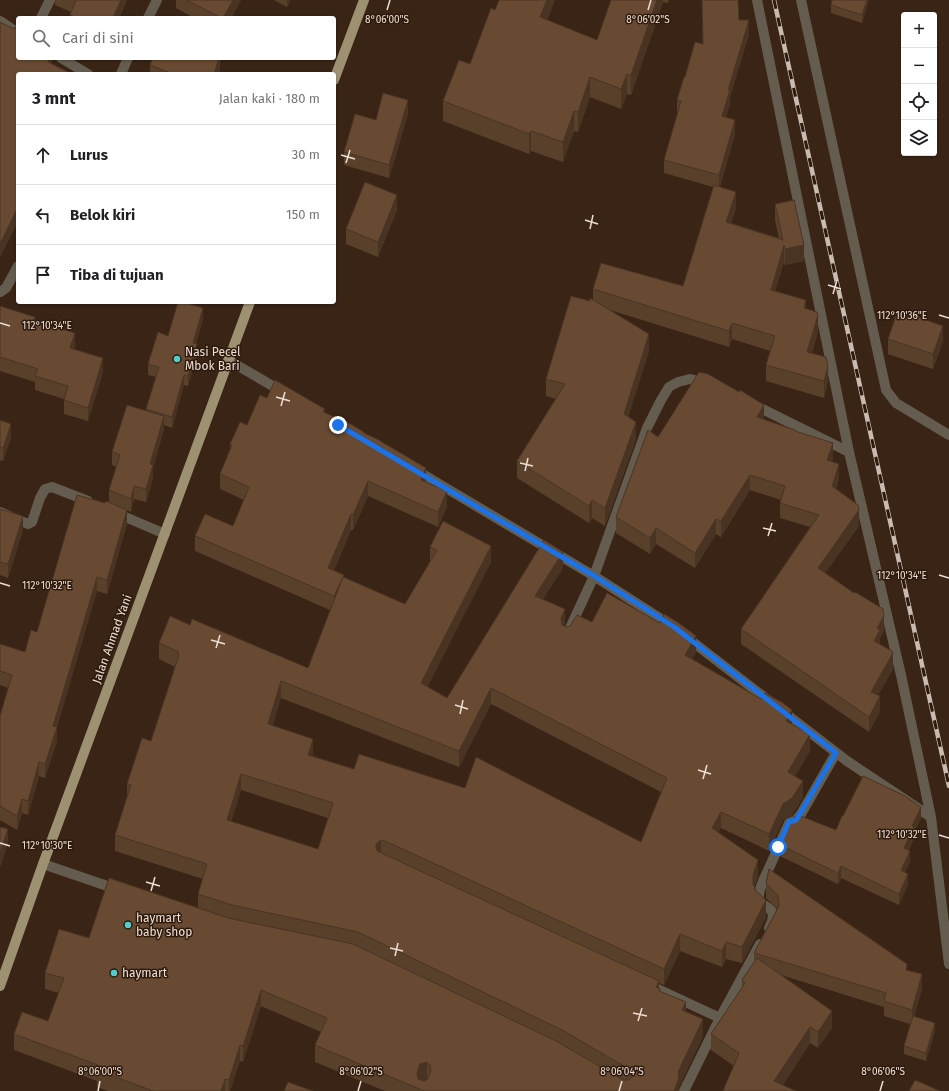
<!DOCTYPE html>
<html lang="id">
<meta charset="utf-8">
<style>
body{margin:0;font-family:"Fira Sans",sans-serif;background:#f2f2f2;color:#202124}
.controls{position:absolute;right:12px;top:12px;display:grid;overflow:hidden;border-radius:4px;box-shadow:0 1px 3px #0004}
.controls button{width:36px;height:36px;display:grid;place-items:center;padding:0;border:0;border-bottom:1px solid #e0e0e0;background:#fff;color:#202124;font:20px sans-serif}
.stop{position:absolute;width:12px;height:12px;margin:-9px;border:3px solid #1a73e8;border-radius:50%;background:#fff}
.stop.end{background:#1a73e8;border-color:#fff;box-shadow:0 1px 4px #0008}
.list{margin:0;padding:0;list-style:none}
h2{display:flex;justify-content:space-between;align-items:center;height:52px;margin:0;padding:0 16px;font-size:17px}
h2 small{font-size:13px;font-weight:400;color:#757577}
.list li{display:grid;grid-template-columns:26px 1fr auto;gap:12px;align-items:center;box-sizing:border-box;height:60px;padding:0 16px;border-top:1px solid #e0e0e0}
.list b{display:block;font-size:15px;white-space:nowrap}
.list em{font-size:13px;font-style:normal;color:#757577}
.icon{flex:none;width:22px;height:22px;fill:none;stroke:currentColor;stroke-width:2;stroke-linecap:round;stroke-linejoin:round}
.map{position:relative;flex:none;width:949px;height:1091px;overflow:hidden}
.search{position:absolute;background:#fff;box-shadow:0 1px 3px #0004;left:16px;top:16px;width:320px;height:44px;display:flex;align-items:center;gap:10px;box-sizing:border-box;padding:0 14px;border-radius:4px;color:#757577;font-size:15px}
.panel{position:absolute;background:#fff;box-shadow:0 1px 3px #0004;left:16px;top:72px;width:320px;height:232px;border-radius:4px}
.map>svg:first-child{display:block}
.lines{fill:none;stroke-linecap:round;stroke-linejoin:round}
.lane{stroke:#645d4f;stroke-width:10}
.street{stroke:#645d4f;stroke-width:10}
.primary{stroke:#9e9172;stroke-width:10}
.rail-casing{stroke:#cabbb1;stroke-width:4.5}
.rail{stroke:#2e1a0c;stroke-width:3;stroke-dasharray:9;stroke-linecap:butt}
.wall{fill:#59402b;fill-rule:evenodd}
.shaded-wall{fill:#493423}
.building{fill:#684a32;stroke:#493423;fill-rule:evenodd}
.route{stroke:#1a73e8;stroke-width:5}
.ticks{fill:none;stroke:#ecded5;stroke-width:1.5}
.poi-dot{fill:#52cdcf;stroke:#2e1a0c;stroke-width:1.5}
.labels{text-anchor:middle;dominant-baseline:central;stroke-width:3;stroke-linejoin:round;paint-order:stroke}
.poi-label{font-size:12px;fill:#ecded5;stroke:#2e1a0c;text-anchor:start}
.street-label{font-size:12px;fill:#ecded5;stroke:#2e1a0c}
.ticks-label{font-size:10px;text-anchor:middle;fill:#ecded5;stroke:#2e1a0c;stroke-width:3;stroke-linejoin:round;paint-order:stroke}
</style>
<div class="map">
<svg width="949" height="1091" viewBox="0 0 949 1091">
<rect width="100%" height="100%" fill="#392416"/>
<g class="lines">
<path class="lane" d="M0,512L28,524L32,522L40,498L45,489L52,487L88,501
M116,513L165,534"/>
<path class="street" d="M757,0L849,452L901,675L931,817L949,964
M801,0L886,390L896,403L949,435
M41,18L50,0
M148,18L157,0
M0,21L18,33
M61,58L88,74
M121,74L128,58
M0,292L6,288L18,266
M228,360L283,392
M752,404L849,452
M414,469L594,576L672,626
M570,628L594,576L647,428L661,400L669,387L678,382L690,379L707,383
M685,636L847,761L931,817
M43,864L119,890
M769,928C782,902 757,911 759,895C760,885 765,877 769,868C776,853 782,838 789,823L796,820L801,814L836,753
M649,985L720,1018
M684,1091L720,1018L760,944"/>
<path class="primary" d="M334,80L364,0
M0,986L43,864L250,302"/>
<defs>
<path id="rail" d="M774,0L949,786"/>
</defs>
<use href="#rail" class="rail-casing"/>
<use href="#rail" class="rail"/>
</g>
<path class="wall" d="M55,0H127L119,18H70V15L71,12L55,5Z
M176,0H241L231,18H194L176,8Z
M274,0H290L287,7Z
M555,0L547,20L597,40L611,0H669L668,3L663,2L631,95L627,94L621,109L590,97L578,132L574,131L563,162L531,151L529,154L443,121V101L470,64L495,10Z
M869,0L862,23L831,13V5Z
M739,20L749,34L730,97V104L726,117L735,134L720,187L736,208L731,223L779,238L775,220V204L804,261L785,265L784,262L775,291L806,308L818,332L812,353L828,382L824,398L766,381V365L770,351L732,339L729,347L610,310L649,351L628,417L636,439L605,526L592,518L589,523L517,478V461L556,399L546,396V379L593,300V289L683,286L713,187L664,173V160L678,114H677V100L685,77L703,44Z
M18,58H52L18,74V223H17L0,257Z
M220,58V72L219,74H150V65Z
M408,114L389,178L344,165V152L376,120Z
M397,210L378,257L346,244V229Z
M0,306L35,321L75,347L74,349L103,372L88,421L64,414V399L35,390V382L0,371Z
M203,319L196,344L197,355L188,386L184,385L172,428L164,425V429L153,468V478L146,502L134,499L131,512L109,503V490L116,467L112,465V452L146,411V409L156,377L148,375V364L168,336Z
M888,339L943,341L933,369L888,354Z
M267,398L325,412L364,434L426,482L447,507L438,527L368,496L353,530H351L334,570L344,577L405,604L430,562V547L491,562L427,687L447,698L563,568L543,599L565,626L567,627L592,622L696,652L692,659L792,724L810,751L795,776L803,797L792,815L783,820L769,851L721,828L718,833L758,876L754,887L766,917L742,963L726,959L722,967L680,951L664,985L659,983V988L660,991L686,1012L703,1036L679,1087V1091H385L315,1062V1045L321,1032L261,1006L243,1062L240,1061L230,1091H108L97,1087V1081L14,1050V1034L48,1021L59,993L45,989V973L89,938L198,908V894L203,879L115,851V835L127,796V784L151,741L175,667L159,659V643L190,625L308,668L330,610L195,551V536L233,526L244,500L220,489V474L230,450V444L247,425ZM281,698L459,767L491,704L661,792L641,842L465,788L354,769L313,756V755L272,726ZM241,790L328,818L318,849L231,822ZM427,1079L424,1081L422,1080Z
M764,419L795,431L833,458L832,462L839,479L836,489L859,526L825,573L884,631L880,638V644L893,669L878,695L880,712L869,732L741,644V629L810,527L780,518V503L781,500L750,490L721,537L716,534L695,568L656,544L650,554L616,533V517L658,437Z
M0,420L11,438L3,461L0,460Z
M0,509L23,530L8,578L0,575Z
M127,524L107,594L97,591L57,727V741L45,778L39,776L28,815L22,813L17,830L0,820V716L8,688L0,685V644L25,652L37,632Z
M843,816L921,818L914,832V838L909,850L910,862L905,872L908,885L899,905L841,878L838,884L780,856V845L836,830Z
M0,827L8,843L0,867Z
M766,883L907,970L922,989L914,1017L935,1031L926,1061L904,1054V1046L910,1024L884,1016V1007L781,975L832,1028L818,1048L810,1043L783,1085L734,1066L711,1050V1034L742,988V980L754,962V953L777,909L766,898Z"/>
<path class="shaded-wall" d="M121,0H127L119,18H113Z
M233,0H241L231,18H223Z
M287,0H290L287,7Z
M547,0H555L540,37V17Z
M657,0H663V2L631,95V75Z
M867,0H869L862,23V15Z
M749,20V34L730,97V104L722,130V116L728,90Z
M49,58H52V66L48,62Z
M219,58L220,72L219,74H214Z
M627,74V94L621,109V89Z
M590,77V97L578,132V112Z
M408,100V114L389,178V165Z
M574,111V131L563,162V142Z
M735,120V134L719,189V175Z
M531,131V151L529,154V134Z
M736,192V208L726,238V222Z
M397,195V210L378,257V242Z
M17,209V223L0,257V244Z
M784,245V262L771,306V290Z
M804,245V261L785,265V249Z
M806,300V317L804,308Z
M203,308V319L193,354V343Z
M818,315V332L807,368V352Z
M732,323V339L729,347V331Z
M943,326V341L933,369V354Z
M75,333V347L70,361V348Z
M649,334V351L624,431V414Z
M197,344V355L188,386V376Z
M103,358V372L88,421V408Z
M828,366V382L824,398V381Z
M184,375V385L172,428V417Z
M764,405V421L757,417Z
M164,416V429L153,468V478L146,502V489L150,464Z
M636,422V439L605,526V508Z
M11,424V438L3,461V448Z
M833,443V458L827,475V460Z
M839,464V479L832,501V486Z
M426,468V484L421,480Z
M750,475V490L721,537V521Z
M368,481V496L353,530V515Z
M134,486V499L131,512V499Z
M447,491V507L438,527V512Z
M592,500V518L589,523V506Z
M127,510V524L107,594V580Z
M859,510V526L818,583V568Z
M351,514V530L328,583V568Z
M23,516V530L8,578V564Z
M716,519V534L695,568V553Z
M656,528V544L650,554V538Z
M491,546V562L421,700V683Z
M563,552V568L535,612V596Z
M344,575V590L334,612V596Z
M97,577V591L57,727V741L45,778V764L53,726Z
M565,609V626L561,635V618Z
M884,616V631L880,638V645L874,641L877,628Z
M696,636V652L685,672V655Z
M893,653V669L871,707V692Z
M281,681V698L268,741V724Z
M491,688V704L459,767V751Z
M880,696V712L869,732V717Z
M792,710V727L786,721Z
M810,734V751L788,789V772Z
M313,739V755L308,771V755Z
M39,762V776L28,815V801Z
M241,774V790L227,836V820Z
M803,781V797L792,815L783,820L769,851V834L783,804Z
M22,799V813L17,830V816Z
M921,807V818L914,832V838L904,859V848L912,826Z
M721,812V828L712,844V828Z
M8,829V843L0,867V853Z
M381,840V857L376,860V844Z
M910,851V862L901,881V870Z
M758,860V876L753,892V875Z
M841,866V878L838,884V873Z
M908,874V885L899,905V894Z
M766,900V917L742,963V947Z
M680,934V951L664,985V969Z
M726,942V959L722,967V951Z
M922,974V989L912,1024V1010Z
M659,981V997L656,987Z
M261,990V1006L243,1062V1046Z
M686,1002V1018L682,1010Z
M832,1011V1028L818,1048V1032Z
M703,1019V1036L679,1087V1091H674L678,1072Z
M935,1023V1031L926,1061V1053Z
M810,1027V1043L779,1091L774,1081Z
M240,1045V1061L230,1091H229V1080Z
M427,1062V1079L420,1080L417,1088V1073L420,1064Z
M225,1079V1091H221Z"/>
<path class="building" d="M76,0H121L113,18H78L70,15Z
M187,0H233L223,18H221Z
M499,0H547L540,17L597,40L611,0H657L631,75L627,74L621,89L590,77L578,112L574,111L563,142L531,131L529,134L443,101L459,60L470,64L491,8L495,10Z
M702,0H738L739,20H749L728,90H730L722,116L735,120L719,175L664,160L681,101L677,100L684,77H685L695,42L703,44Z
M832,0H867L862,15L831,5Z
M0,22L14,29L15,27L18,29V58H49L48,62L72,74H18V209H17L0,244Z
M153,58H219L214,74H173L150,65Z
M383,93L408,100L389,165L344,152L355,114L376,120Z
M365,182L397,195L378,242L346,229Z
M714,185L736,192L726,222L783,240L775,204L794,200L804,245L785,249L784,245L771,290L806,300L804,308L817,312L818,315L807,352L826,357L828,366L824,381L766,365L775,336L732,323L729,331L593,289L601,263L683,286Z
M571,296L590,301V298L649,334L624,414L636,422L605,508L592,500L589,506L517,461L565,384L546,379Z
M178,302H183L203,308L193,343L197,344L188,376L184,375L172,417L146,409L159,367L148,364L158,332L168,336Z
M0,306L35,317L34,321L75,333L70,348L103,358L88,408L64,400L68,386L35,376L38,369L0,357Z
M898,310L943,326L933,354L888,339Z
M699,372L708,374L739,392L740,390L764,405L757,417L795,430V431L833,443L827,460L839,464L832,486L858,505L859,510L818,568L854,593L855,592L883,609L884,616L877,628L880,630L874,641L892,651L893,653L871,692L880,696L869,717L741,629L819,515L780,503L785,486L750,475L721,521L716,519L695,553L656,528L650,538L616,517L648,430L658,437Z
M275,380L325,409L323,412L349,423L364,432V433L377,439L426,468L421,480L447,491L438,512L368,481L353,515L351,514L328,568L344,575L334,596L195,536L205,514L233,526L249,487L220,474L232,445L230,444L240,422L247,425L260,395L267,398Z
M127,405L164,416L150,464L153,465L146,489L134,486L131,499L109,490L120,455L112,452Z
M0,420L11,424L3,448L0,447Z
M77,495L105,503L106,501L127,510L107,580L97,577L53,726L57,727L45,764L39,762L28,801L22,799L17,816L0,806V716L12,675L0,671V644L25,652L31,630L37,632Z
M0,509L23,516L8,564L0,562Z
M443,521L491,546L421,683L447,698L544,540L563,552L535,596L565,609L561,618L562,625L567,627L570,626L577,615L592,622L607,593L660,623L664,614L679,623L696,636L685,655L761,699L765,693L783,703L792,710L786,721L810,734L788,772L803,781L792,798L783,804L769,834L721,812L712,828L758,860L753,875V884L756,891L766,900L742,947L726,942L722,951L680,934L664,969L385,841L381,840L376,844V847L377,851L659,981L656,987L660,989L659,991L686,1002L682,1010L703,1019L678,1072L679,1078L674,1091H424L315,1045L327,1018L261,990L243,1046L240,1045L229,1080L225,1079L221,1091H153L97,1070L98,1065L14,1034L22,1012L48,1021L64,978L45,973L59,929L89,938L109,878L228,918L353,944L556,1041L623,1080H629L632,1077V1072L629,1069L562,1030L358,932L232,905L198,894L207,864L115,835L131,785L127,784L142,738L151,741L179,655L177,654L179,652L159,643L170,616L190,625L192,619L308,668L343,577L405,604L437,550L430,547ZM281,681L459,751L491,688L667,778L641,842L476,757L465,788L359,754L354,769L308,755L313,739L268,724ZM241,774L333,803L318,849L227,820ZM427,1062L430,1065L431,1070L428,1079L424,1081L418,1079L417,1073L420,1064Z
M863,776L905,796L921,807L912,826L914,827L904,848L910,851L901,870L908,874L899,894L841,866L838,873L780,845L794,817L798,815L836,830L842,816H843Z
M0,827L8,829L0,853Z
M769,869L907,964L906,970L922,974L912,1010L884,1001L886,993L754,953L779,906L778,896L766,883Z
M757,958L832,1011L818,1032L810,1027L774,1081L796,1091H723L739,1053L711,1034L745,983L742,980Z
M913,1016L935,1023L926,1053L904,1046Z
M915,1080L940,1091H909Z
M288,1082L313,1091H284Z"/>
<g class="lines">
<path class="route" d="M338,425L594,576L674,627L836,753L800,814L796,820L789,822L778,847"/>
</g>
<path class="ticks" d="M387,10L390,0M648,10L651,0M341,155L355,159M346,163L350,150M585,220L598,224M590,229L593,215M828,285L841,289M833,294L837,280M939,315L949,318M0,323L10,326M276,397L290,401M281,406L285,392M520,463L533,466M525,471L528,458M763,528L776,531M768,536L772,523M939,575L949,578M0,583L10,586M211,640L225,644M216,648L220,635M455,705L468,709M460,714L463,700M698,770L711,774M703,779L707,765M939,835L949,838M0,843L10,846M146,882L160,886M151,891L155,877M390,948L403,951M395,956L398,943M633,1013L647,1016M638,1021L642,1008M98,1091L100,1081M358,1091L361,1081M619,1091L622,1081M880,1091L883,1081"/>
<g class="poi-dot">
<circle cx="177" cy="359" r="4"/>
<circle cx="128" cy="925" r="4"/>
<circle cx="114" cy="973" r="4"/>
</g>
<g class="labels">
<g class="poi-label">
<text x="185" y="352">Nasi Pecel<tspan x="185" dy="14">Mbok Bari</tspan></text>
<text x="136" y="918">haymart<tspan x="136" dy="14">baby shop</tspan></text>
<text x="122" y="973">haymart</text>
</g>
<g class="street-label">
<text transform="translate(112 639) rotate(-70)">Jalan Ahmad Yani</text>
</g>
</g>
<g class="ticks-label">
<text x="387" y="23">8°06'00"S</text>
<text x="648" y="23">8°06'02"S</text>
<text x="902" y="319">112°10'36"E</text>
<text x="47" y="329">112°10'34"E</text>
<text x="902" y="579">112°10'34"E</text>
<text x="47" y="589">112°10'32"E</text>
<text x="902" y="838">112°10'32"E</text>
<text x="47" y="849">112°10'30"E</text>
<text x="100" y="1075">8°06'00"S</text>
<text x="361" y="1075">8°06'02"S</text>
<text x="622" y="1075">8°06'04"S</text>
<text x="883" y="1075">8°06'06"S</text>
</g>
</svg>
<div class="controls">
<button>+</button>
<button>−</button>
<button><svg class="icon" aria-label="locate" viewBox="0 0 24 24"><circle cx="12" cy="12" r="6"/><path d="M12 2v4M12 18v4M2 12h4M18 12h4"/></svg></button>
<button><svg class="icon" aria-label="layers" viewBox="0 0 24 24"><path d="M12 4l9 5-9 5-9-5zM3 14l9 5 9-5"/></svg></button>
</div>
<div class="stop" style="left:778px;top:847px"></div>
<div class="stop end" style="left:338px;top:425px"></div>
<div class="search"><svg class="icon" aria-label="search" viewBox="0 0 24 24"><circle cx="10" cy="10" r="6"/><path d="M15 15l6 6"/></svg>Cari di sini</div>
<section class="panel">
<h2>3 mnt<small>Jalan kaki · 180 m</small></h2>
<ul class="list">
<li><svg class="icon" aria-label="ahead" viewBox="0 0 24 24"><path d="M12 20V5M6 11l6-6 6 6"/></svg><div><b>Lurus</b></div><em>30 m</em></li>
<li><svg class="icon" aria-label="left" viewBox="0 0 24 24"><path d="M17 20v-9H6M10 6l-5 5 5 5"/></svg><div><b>Belok kiri</b></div><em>150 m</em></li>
<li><svg class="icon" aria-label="arrive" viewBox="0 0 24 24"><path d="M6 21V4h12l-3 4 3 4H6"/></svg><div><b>Tiba di tujuan</b></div></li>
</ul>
</section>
</div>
